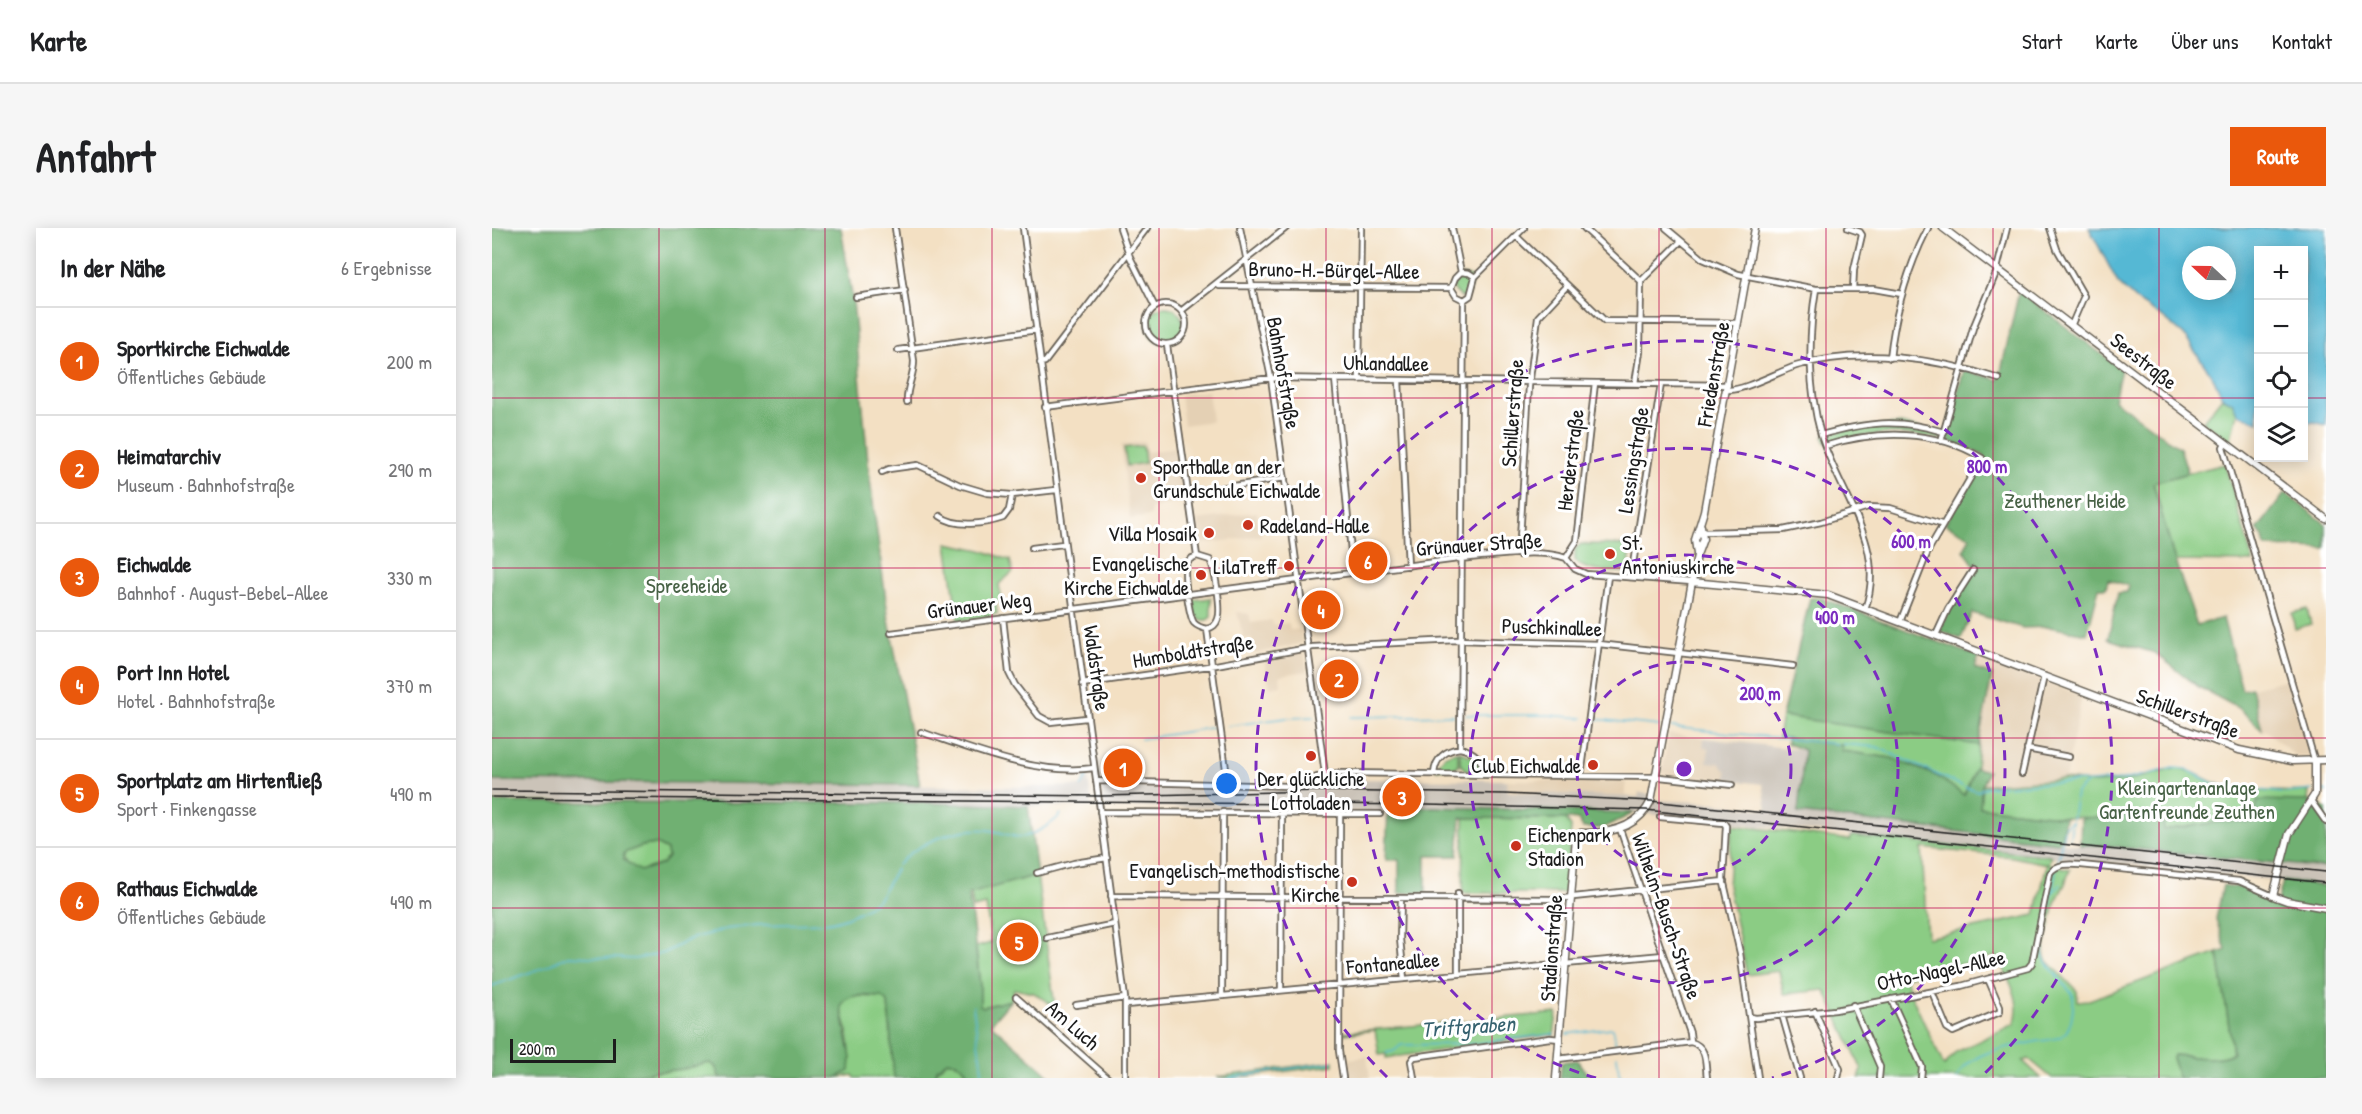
<!DOCTYPE html>
<html lang="de">
<meta charset="utf-8">
<style>
body{margin:0;font-family:"Patrick Hand",sans-serif;background:#f6f6f6;color:#202124}
.controls{position:absolute;right:18px;top:18px;display:grid;overflow:hidden;border-radius:0px;box-shadow:0 3px 15px #0003}
.controls button{width:54px;height:54px;display:grid;place-items:center;padding:0;border:0;border-bottom:2px solid #e0e0e0;background:#fff;color:#202124;font:30px sans-serif}
.compass{position:absolute;left:1690px;top:18px;width:54px;height:54px;border-radius:50%;background:#fff;box-shadow:0 3px 15px #0003;rotate:292deg}
.scale{position:absolute;left:18px;bottom:15px;width:106px;box-sizing:border-box;padding-left:6px;border:3px solid #1c1c1c;border-top:0;font-size:16px;line-height:21px;white-space:nowrap;color:#1c1c1c;-webkit-text-stroke:4px #fff;paint-order:stroke}
.you{position:absolute;left:735px;top:556px;width:21px;height:21px;margin:-15px;border:4px solid #fff;border-radius:50%;background:#1a73e8;box-shadow:0 0 0 9px #1a73e833}
.badge{display:grid;place-items:center;width:39px;height:39px;border-radius:50%;background:#ea580c;color:#fff;font-size:20px;font-weight:700}
.pin{position:absolute;translate:-50% -50%;border:3px solid #fff;box-shadow:0 2px 6px #0006}
.list{margin:0;padding:0;list-style:none}
h2{display:flex;justify-content:space-between;align-items:center;height:78px;margin:0;padding:0 24px;font-size:26px}
h2 small{font-size:20px;font-weight:400;color:#757577}
.list li{display:grid;grid-template-columns:39px 1fr auto;gap:18px;align-items:center;box-sizing:border-box;height:108px;padding:0 24px;border-top:2px solid #e0e0e0}
.list b{display:block;font-size:22px;white-space:nowrap}
.list p{margin:0;font-size:20px;white-space:nowrap;color:#757577}
.list em{font-size:20px;font-style:normal;color:#757577}
.icon{flex:none;width:33px;height:33px;fill:none;stroke:currentColor;stroke-width:2;stroke-linecap:round;stroke-linejoin:round}
.map{position:relative;flex:none;width:1834px;height:850px;overflow:hidden;border-radius:0px}
header{display:flex;align-items:center;gap:36px;box-sizing:border-box;height:84px;padding:0 30px;background:#fff;border-bottom:2px solid #e0e0e0}
header strong{font-size:28px}
nav{display:flex;gap:33px;margin-inline-start:auto;font-size:21px}
.intro{display:flex;align-items:center;justify-content:space-between;box-sizing:border-box;height:144px;padding:0 36px}
h1{margin:0;font-size:42px}
.button{padding:15px 27px;border-radius:0px;background:#ea580c;color:#fff;font-size:21px;font-weight:700}
main{display:flex;gap:36px;padding:0 36px}
aside{flex:1;background:#fff;border-radius:0px;box-shadow:0 3px 15px #0003}
.map>svg:first-child{display:block}
.built{fill:#e4d0b4}
.industrial{fill:#cbc3b8}
.green{fill:#8bcc84;stroke:#547450;stroke-width:1.5;fill-rule:evenodd}
.forest{fill:#70b072;stroke:#466647;stroke-width:1.5;fill-rule:evenodd}
.water{fill:#55b8d4;stroke:#386a78;stroke-width:1.5;fill-rule:evenodd}
.lines{fill:none;stroke-linecap:round;stroke-linejoin:round}
.stream{stroke:#55b8d4;stroke-width:1.5}
.street-casing{stroke:#676156;stroke-width:8}
.secondary-casing{stroke:#676156;stroke-width:9}
.street{stroke:#fff;stroke-width:4.5}
.secondary{stroke:#fff;stroke-width:6}
.tram{stroke:#1c1c1c;stroke-width:1.5}
.rail{stroke:#1c1c1c;stroke-width:1.5}
.grid{fill:none;stroke:#c2185b;stroke-width:1.5;stroke-opacity:0.55}
.ring{fill:none;stroke:#7b2cbf;stroke-width:3;stroke-dasharray:10 8}
.poi-dot{fill:#c8321e;stroke:#fff;stroke-width:2}
.labels{text-anchor:middle;dominant-baseline:central;stroke-width:6;stroke-linejoin:round;paint-order:stroke}
.street-label{font-size:21px;fill:#1c1c1c;stroke:#fff}
.poi-label{font-size:21px;fill:#1c1c1c;stroke:#fff;text-anchor:end}
.park-label{font-size:21px;fill:#486246;stroke:#fff}
.water-label{font-size:22px;font-style:italic;fill:#36626f;stroke:#fff}
.centre{fill:#7b2cbf;stroke:#fff;stroke-width:3}
.ring-label{font-size:18px;text-anchor:middle;font-weight:bold;fill:#7b2cbf;stroke:#fff;stroke-width:6;stroke-linejoin:round;paint-order:stroke}
</style>
<header>
<strong>Karte</strong>
<nav><a>Start</a><a>Karte</a><a>Über uns</a><a>Kontakt</a></nav>
</header>
<div class="intro"><h1>Anfahrt</h1><a class="button">Route</a></div>
<main>
<aside>
<h2>In der Nähe<small>6 Ergebnisse</small></h2>
<ul class="list">
<li><span class="badge">1</span><div><b>Sportkirche Eichwalde</b><p>Öffentliches Gebäude</p></div><em>200 m</em></li>
<li><span class="badge">2</span><div><b>Heimatarchiv</b><p>Museum · Bahnhofstraße</p></div><em>290 m</em></li>
<li><span class="badge">3</span><div><b>Eichwalde</b><p>Bahnhof · August-Bebel-Allee</p></div><em>330 m</em></li>
<li><span class="badge">4</span><div><b>Port Inn Hotel</b><p>Hotel · Bahnhofstraße</p></div><em>370 m</em></li>
<li><span class="badge">5</span><div><b>Sportplatz am Hirtenfließ</b><p>Sport · Finkengasse</p></div><em>490 m</em></li>
<li><span class="badge">6</span><div><b>Rathaus Eichwalde</b><p>Öffentliches Gebäude</p></div><em>490 m</em></li>
</ul>
</aside>
<div class="map">
<svg width="1834" height="850" viewBox="0 0 1834 850">
<rect width="100%" height="100%" fill="#fff"/>
<filter id="ink" filterUnits="userSpaceOnUse"><feTurbulence type="fractalNoise" baseFrequency=".0167" numOctaves="2"/><feDisplacementMap in="SourceGraphic" scale="12" xChannelSelector="R" yChannelSelector="G"/><feConvolveMatrix kernelMatrix="1 2 1 2 8 2 1 2 1" color-interpolation-filters="sRGB"/></filter>
<filter id="wash" filterUnits="userSpaceOnUse"><feTurbulence type="fractalNoise" baseFrequency=".008" numOctaves="4" result="noise"/><feDisplacementMap in="SourceGraphic" scale="24" xChannelSelector="R" yChannelSelector="G"/><feGaussianBlur stdDeviation="1.35" result="paint"/><feColorMatrix in="noise" values="0 0 0 0 0 0 0 0 0 0 0 0 0 0 0 0 0 1.4 0 .05"/><feComposite in="paint" operator="in"/></filter>
<g filter="url(#wash)">
<rect width="100%" height="100%" fill="#f3e0c3"/>
<path class="built" d="M800,130V147L782,146L780,132Z
M716,163L720,193L692,197L688,167Z
M653,213L655,224L685,220L692,274L659,280V288L638,291L629,217Z
M765,284L769,308L709,316L705,292Z
M745,384L757,386L759,395L780,392L781,397L797,395L798,402L809,401L811,415L762,426L759,410L752,411Z
M812,424L815,443L788,447L789,457L778,459L772,431Z
M1487,429L1590,468L1573,551L1490,557L1496,543L1483,540L1486,517L1500,447L1483,441Z
M1795,451L1818,529L1803,528L1775,503L1770,502L1760,460Z
M1177,506L1212,510L1211,519L1217,520L1235,544L1234,552L1170,545Z
M1015,552L1134,554L1133,568L1015,564Z
M875,828L878,850H856L852,832Z"/>
<path class="industrial" d="M1212,510L1312,522L1306,585L1588,617H1606L1834,640V658L1156,586L942,579L896,580L895,584L826,582L824,580L612,579L609,558L803,562L822,556L824,559L830,557L829,553L834,551L1015,552L1016,564L1146,569L1147,565L1157,566L1163,572L1224,575L1275,582L1271,556L1234,552L1235,544L1227,535L1215,534L1217,520L1211,519Z
M596,548L600,579L0,572V553L540,559L590,558Z"/>
<path class="green" d="M974,47L981,50L976,67L970,70L962,62L961,58L968,48Z
M655 97a18 18 0 1 1 36 0a18 18 0 1 1-36 0Z
M1730,169L1740,174L1745,185L1738,214L1711,193Z
M1409,196L1450,205L1448,211C1404,202 1377,205 1334,215L1331,208L1363,199Z
M651,218L653,235L635,238L632,220Z
M1733,236L1761,334L1683,333L1661,254Z
M455,315L489,322L518,332L521,344L507,356L509,373L504,374L505,386H500V389L466,393Z
M1089,316L1140,317L1136,344C1120,343 1093,346 1083,332V321Z
M719,370V389L715,392H708L703,385L702,372Z
M1815,381L1819,396L1803,401L1800,385Z
M1290,488L1486,517L1484,538L1472,567L1443,547L1399,530L1350,523L1349,517L1286,509Z
M966,523V538L959,541H944L952,528Z
M968,523L986,532L990,542H973L968,535Z
M1681,541C1703,540 1710,552 1729,557C1757,564 1788,564 1817,563L1816,573L1764,594L1734,593L1672,602L1671,586L1606,590L1573,589L1488,579L1490,557L1573,551L1602,555L1633,553Z
M972,590L1074,591L1079,599L1074,665H971Z
M1240,597L1358,612L1360,608L1559,628L1556,636L1578,641L1573,656L1563,675L1552,723L1553,730L1585,763L1586,773L1597,772L1726,725L1741,825C1724,834 1700,828 1682,827L1680,830L1687,850H1560L1537,831L1531,833L1549,850H1367L1370,842L1333,762L1292,766L1287,743L1255,747L1236,658ZM1430,620L1521,629L1555,636L1543,687L1435,710ZM1505,728C1515,749 1532,773 1522,796L1464,824L1452,838L1421,771L1413,749Z
M164,616L175,622L176,629L170,636L148,643C139,639 133,635 132,625L150,618Z
M545,647L563,779L542,765L522,761L519,772L491,779L488,777V757L484,719L499,715L494,677L481,680L479,665Z
M358,768L391,769L396,774L402,850H363L361,847L343,850C368,836 355,802 349,779L352,772Z
M1065,785L1062,808L1058,807L894,830V826L887,827L883,802L852,806V804Z
M455,833C466,834 475,838 476,850H443L445,842Z
M842,833V837L742,850L725,849Z
M217,835L223,838L228,850H110L191,841Z"/>
<path class="forest" d="M0,0H349L361,73L377,244L396,387L428,557L0,553Z
M1527,63L1629,141L1622,172L1688,220L1696,245L1661,255L1681,327L1705,397L1731,390L1750,462L1760,460L1770,502L1748,481L1707,459L1663,425L1616,411L1626,365L1635,364L1637,358L1616,351L1614,360H1607L1595,406L1557,399L1531,400L1480,385L1469,411L1448,403L1455,386L1483,338L1472,322L1478,309L1453,296L1493,230L1491,227L1452,211L1472,142L1507,152Z
M1793,265L1834,296V321L1773,319L1771,309L1765,302Z
M1318,370H1329L1487,429L1483,441L1500,447L1486,517L1290,488Z
M1295,510L1350,517V523L1399,530L1443,547L1472,567L1483,540L1496,543L1490,557L1488,579L1573,589L1570,608L1566,615L1306,585L1312,522L1295,516Z
M1765,572L1816,573L1824,574L1834,581V640L1606,617H1588L1589,590L1671,586L1672,602L1734,593L1763,594Z
M0,574L431,575L536,578L545,647L477,666L488,757V777L491,779L519,772L499,796L560,850H476C475,838 466,834 455,833L445,841L443,850H402L396,774L390,769C376,768 355,763 349,779L359,830L358,843L343,850H228L223,838L217,835L191,841L110,850H0ZM164,616L175,622L176,629L170,636L148,643L132,632V625L150,618Z
M942,579L969,580L1142,585L1111,600H1091L1086,592L1077,591L969,590L966,628H934V665H907V632H894L896,580Z
M1791,653L1834,658V850H1687L1680,830L1681,827C1699,828 1724,834 1741,825L1726,725L1734,722L1724,691L1731,657L1752,660L1785,675Z
M1085,832L1098,850H1068L1070,834Z"/>
<path class="water" d="M1597,0H1834V197L1822,194L1812,196V22H1766V194L1745,185L1740,174L1730,169L1722,151L1692,107L1670,89L1645,73L1626,55ZM1699,27H1735V63H1699Z"/>
<g class="lines">
<path class="stream" d="M974,487H1056L1091,490
M859,489L962,487
M1103,491L1167,498
M736,498L794,490L821,489
M1179,499L1346,516
M649,511L724,499
M1350,516L1385,519L1470,558
M589,559L596,547
M1473,559L1486,563L1494,559L1593,553
M1826,562L1834,563
M1578,610L1580,593
M406,637C428,612 470,597 502,603C513,605 523,611 534,608C545,605 562,595 569,586
M1565,637L1573,598L1580,593L1584,564L1596,554L1631,552L1681,540L1694,541L1724,557L1793,565L1821,562
M1561,664L1568,656
M333,695C349,693 374,683 386,671C393,662 398,651 404,641
M0,758L53,739L76,728L143,731L172,725L198,711L234,701L266,697L329,695
M481,778L491,850
M1075,806L1119,800L1122,803L1124,820
M894,825L902,823L909,817L977,816L1062,806
M1125,828L1127,845L1130,850
M737,850L841,834
M1465,850C1477,822 1522,818 1548,813C1555,812 1565,812 1571,807C1580,801 1582,778 1581,767L1554,734L1550,725L1564,641"/>
</g>
</g>
<g filter="url(#ink)">
<g class="lines">
<defs>
<path id="street" d="M403,0L422,133C422,148 414,160 415,174
M531,0L633,770V850
M628,0L638,29L663,79
M748,0L779,150L833,546
M960,0L969,44
M1092,0L1149,53
M1174,0L1211,31L1246,46L1324,61H1382L1410,66
M1356,0L1368,4L1370,7L1362,41L1361,61
M1558,0L1565,21L1592,68L1579,98
M1024,8L1113,93L1246,95
M969,44L977,45L983,49L978,68L972,72L964,68L959,60L963,50Z
M983,49L1032,0
M1149,53L1188,14
M725,56L727,58L959,60
M1324,61C1316,107 1316,161 1329,207C1346,264 1396,318 1373,381
M364,69L413,62
M654 96a20 20 0 1 1 40 0a20 20 0 1 1-40 0Z
M689,83L794,0
M675,117L705,328
M406,122L545,102
M1398,130C1403,85 1415,41 1436,0
M548,135L553,134L655,0
M843,151L861,345
M867,152L869,0
M907,152L916,338
M1143,155L1148,124L1149,53
M1235,162C1251,163 1286,144 1304,138C1368,119 1445,130 1507,151
M553,179L779,150L1236,157
M1329,207C1375,194 1406,190 1452,204
M1449,213L1481,100L1504,45L1515,0
M1733,215L1731,219L1823,534
M1333,218C1384,202 1443,201 1490,230L1437,321L1408,394
M390,244L397,241L426,237L468,257L495,265L520,267L564,262
M696,265L793,250
M448,288C464,300 493,296 511,290L517,282L520,267
M1211,304L1291,302L1329,294L1376,279L1398,280L1449,296
M540,320L571,316
M1027,327L1037,158L1046,89L1075,58
M705,328L718,332C723,341 730,382 726,391C724,397 721,399 715,401C710,400 706,399 702,395C697,388 691,345 694,337C696,331 700,330 705,328Z
M1074,330L1085,313L1103,155
M1074,330L1083,341L1094,346L1200,354
M1139,349L1169,156
M511,390L517,445L523,457L547,488L558,494L594,490
M715,401L736,556
M399,405L966,331C996,329 1046,320 1074,330
M1444,407L1456,381L1481,342
M590,456L724,437L821,419L965,412L1107,416L1301,438
M429,504C480,521 546,548 602,540
M968,520L972,72
M1535,521L1577,529
M942,546C943,531 953,522 968,520C982,523 992,532 992,547
M1530,546L1552,448
M1089,548L1116,348
M604,553L796,558L807,556L833,546L850,545L1168,549L1240,557
M1820,574L1834,594
M608,584L888,586
M848,585L847,823L851,850
M1168,589L1232,595L1234,598L1231,651L1248,725L1266,850
M1128,601L1198,805L1199,814
M545,645L582,635L615,630
M619,668L1063,671L1232,653
M909,670L908,711L912,751
M555,710L623,696
M966,746V665
M789,762L790,585
M1440,764L1455,800L1461,804L1508,784V779L1496,751
M730,767L731,584
M524,769L616,850
M1399,771L1430,839L1429,850
M584,777L633,770
M634,777L1171,727
M1361,777L1388,839L1387,850
M1323,783L1348,841L1346,850
M1290,787L1308,850
M1258,789L1264,790L1343,782L1469,758L1536,740L1540,735L1558,645C1565,635 1578,636 1589,637L1747,653L1781,668
M1066,831L1199,814C1216,819 1213,835 1215,850
M922,850L919,833L922,829L1058,810L1068,811"/>
<path id="secondary" d="M1451,0L1834,291
M1205,326L1203,312L1212,283L1263,0
M1200,354L1336,367L1747,522L1800,533L1834,532
M1823,534V566L1797,606L1781,668L1795,673L1834,680
M1064,850L1084,610L1089,605C1116,606 1146,600 1159,573L1205,327L1211,311L1209,298"/>
</defs>
<use href="#street" class="street-casing"/>
<use href="#secondary" class="secondary-casing"/>
<use href="#street" class="street"/>
<use href="#secondary" class="secondary"/>
<path class="tram" d="M0,562L609,568L827,563L1013,566L1159,573L1834,644"/>
<path class="rail" d="M0,569L936,577L1154,582L1834,655"/>
</g>
</g>
<path class="grid" d="M167,0V850M333,0V850M500,0V850M667,0V850M834,0V850M1000,0V850M1167,0V850M1334,0V850M1501,0V850M1667,0V850M0,170H1766M1812,170H1834M0,340H1834M0,510H1834M0,680H1834"/>
<g class="ring">
<circle cx="1192" cy="541" r="107"/>
<circle cx="1192" cy="541" r="214"/>
<path d="M1104 850A321 321 0 1 1 1280 850"/>
<path d="M895 849A428 428 0 1 1 1489 849"/>
</g>
<g class="poi-dot">
<circle cx="649" cy="250" r="6"/>
<circle cx="756" cy="297" r="6"/>
<circle cx="717" cy="305" r="6"/>
<circle cx="1118" cy="326" r="6"/>
<circle cx="797" cy="338" r="6"/>
<circle cx="709" cy="347" r="6"/>
<circle cx="819" cy="528" r="6"/>
<circle cx="1101" cy="537" r="6"/>
<circle cx="1024" cy="618" r="6"/>
<circle cx="860" cy="654" r="6"/>
</g>
<g class="labels">
<g class="street-label">
<text transform="translate(842 42) rotate(1)">Bruno-H.-Bürgel-Allee</text>
<text transform="translate(1652 133) rotate(38)">Seestraße</text>
<text transform="translate(894 135) rotate(1)">Uhlandallee</text>
<text transform="translate(792 145) rotate(80)">Bahnhofstraße</text>
<text transform="translate(1221 146) rotate(-80)">Friedenstraße</text>
<text transform="translate(1020 185) rotate(-86)">Schillerstraße</text>
<text transform="translate(1078 232) rotate(-83)">Herderstraße</text>
<text transform="translate(1141 232) rotate(-81)">Lessingstraße</text>
<text transform="translate(987 316) rotate(-4)">Grünauer Straße</text>
<text transform="translate(487 377) rotate(-7)">Grünauer Weg</text>
<text transform="translate(1060 399) rotate(2)">Puschkinallee</text>
<text transform="translate(701 423) rotate(-9)">Humboldtstraße</text>
<text transform="translate(605 440) rotate(82)">Waldstraße</text>
<text transform="translate(1696 485) rotate(20)">Schillerstraße</text>
<text transform="translate(1175 688) rotate(71)">Wilhelm-Busch-Straße</text>
<text transform="translate(1059 720) rotate(-86)">Stadionstraße</text>
<text transform="translate(901 735) rotate(-5)">Fontaneallee</text>
<text transform="translate(1449 742) rotate(-12)">Otto-Nagel-Allee</text>
<text transform="translate(581 797) rotate(41)">Am Luch</text>
</g>
<g class="poi-label">
<text x="661" y="238" text-anchor="start">Sporthalle an der<tspan x="661" dy="24">Grundschule Eichwalde</tspan></text>
<text x="768" y="297" text-anchor="start">Radeland-Halle</text>
<text x="705" y="305">Villa Mosaik</text>
<text x="1130" y="314" text-anchor="start">St.<tspan x="1130" dy="24">Antoniuskirche</tspan></text>
<text x="697" y="335">Evangelische<tspan x="697" dy="24">Kirche Eichwalde</tspan></text>
<text x="785" y="338">LilaTreff</text>
<text x="1089" y="537">Club Eichwalde</text>
<text x="819" y="550" text-anchor="middle">Der glückliche<tspan x="819" dy="24">Lottoladen</tspan></text>
<text x="1036" y="606" text-anchor="start">Eichenpark<tspan x="1036" dy="24">Stadion</tspan></text>
<text x="848" y="642">Evangelisch-methodistische<tspan x="848" dy="24">Kirche</tspan></text>
</g>
<g class="park-label">
<text x="1573" y="272">Zeuthener Heide</text>
<text x="195" y="357">Spreeheide</text>
<text x="1695" y="559">Kleingartenanlage<tspan x="1695" dy="24">Gartenfreunde Zeuthen</tspan></text>
</g>
<g class="water-label">
<text transform="translate(976 798) rotate(-4)">Triftgraben</text>
</g>
</g>
<circle cx="1192" cy="541" r="9" class="centre"/>
<g class="ring-label">
<text x="1495" y="245">800 m</text>
<text x="1419" y="320">600 m</text>
<text x="1343" y="396">400 m</text>
<text x="1268" y="472">200 m</text>
</g>
</svg>
<div class="controls">
<button>+</button>
<button>−</button>
<button><svg class="icon" aria-label="locate" viewBox="0 0 24 24"><circle cx="12" cy="12" r="6"/><path d="M12 2v4M12 18v4M2 12h4M18 12h4"/></svg></button>
<button><svg class="icon" aria-label="layers" viewBox="0 0 24 24"><path d="M12 4l9 5-9 5-9-5zM3 14l9 5 9-5"/></svg></button>
</div>
<svg class="compass" viewBox="-18 -18 36 36"><path d="M0-13l5 13h-10z" fill="#e53935"/><path d="M0 13l5-13h-10z" fill="#757577"/></svg>
<div class="scale">200 m</div>
<div class="you"></div>
<div class="pin badge" style="left:631px;top:540px">1</div>
<div class="pin badge" style="left:847px;top:451px">2</div>
<div class="pin badge" style="left:910px;top:569px">3</div>
<div class="pin badge" style="left:829px;top:382px">4</div>
<div class="pin badge" style="left:527px;top:714px">5</div>
<div class="pin badge" style="left:876px;top:333px">6</div>
</div>
</main>
